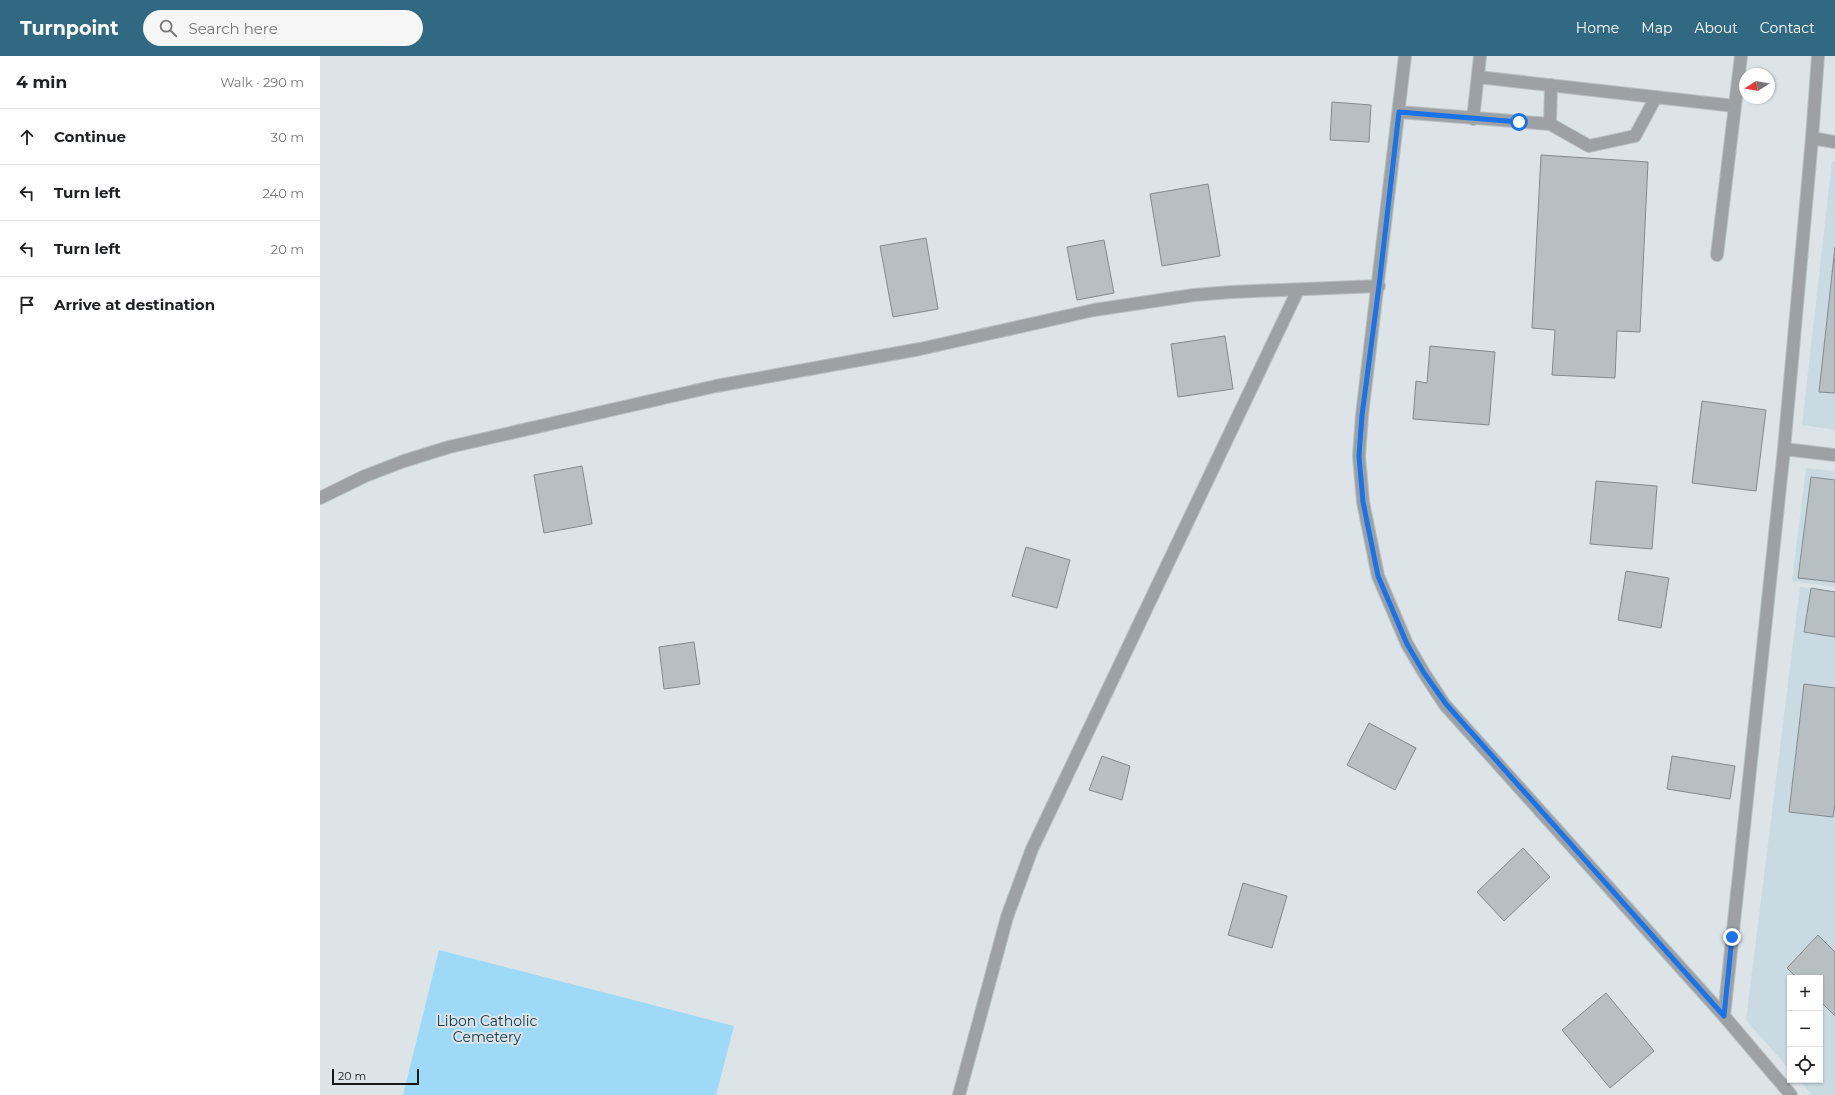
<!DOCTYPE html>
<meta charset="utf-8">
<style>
body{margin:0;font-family:Montserrat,sans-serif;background:#f6f6f6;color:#202124}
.controls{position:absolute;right:12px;bottom:12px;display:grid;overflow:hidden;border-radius:0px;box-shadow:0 1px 3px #0004}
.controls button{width:36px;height:36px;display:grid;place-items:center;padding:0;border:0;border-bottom:1px solid #e0e0e0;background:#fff;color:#202124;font:20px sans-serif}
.compass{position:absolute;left:1419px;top:12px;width:36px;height:36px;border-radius:50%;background:#fff;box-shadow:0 1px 3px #0004;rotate:259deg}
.scale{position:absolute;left:12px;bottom:10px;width:87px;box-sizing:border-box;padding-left:4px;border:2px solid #151819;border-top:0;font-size:11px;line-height:14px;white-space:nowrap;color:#151819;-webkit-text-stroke:3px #dce4e8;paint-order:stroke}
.stop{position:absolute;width:12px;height:12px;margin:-9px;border:3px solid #1a73e8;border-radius:50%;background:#fff}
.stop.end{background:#1a73e8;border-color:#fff;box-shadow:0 1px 4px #0008}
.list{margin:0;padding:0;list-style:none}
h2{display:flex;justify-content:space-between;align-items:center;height:52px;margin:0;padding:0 16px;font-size:17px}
h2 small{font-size:13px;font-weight:400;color:#757577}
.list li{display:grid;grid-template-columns:26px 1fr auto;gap:12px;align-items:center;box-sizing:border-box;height:56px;padding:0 16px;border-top:1px solid #e0e0e0}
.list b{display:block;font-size:15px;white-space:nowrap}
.list em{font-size:13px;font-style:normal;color:#757577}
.icon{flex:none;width:22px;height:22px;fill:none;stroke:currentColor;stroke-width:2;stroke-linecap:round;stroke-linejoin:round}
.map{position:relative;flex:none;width:1515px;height:1039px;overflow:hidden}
header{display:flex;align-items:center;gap:24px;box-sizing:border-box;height:56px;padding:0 20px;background:#316983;color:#fff}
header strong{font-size:19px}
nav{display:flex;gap:22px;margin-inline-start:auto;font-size:14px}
.search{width:280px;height:36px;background:#f6f6f6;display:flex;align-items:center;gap:10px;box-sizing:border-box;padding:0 14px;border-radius:22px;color:#757577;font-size:15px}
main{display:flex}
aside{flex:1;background:#fff}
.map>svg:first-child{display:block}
.built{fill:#cadae2}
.green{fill:#9ed9f7}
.building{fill:#b7bfc3;stroke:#838a8e}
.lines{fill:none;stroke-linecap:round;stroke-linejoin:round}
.minor-casing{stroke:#b8bfc3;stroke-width:14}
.minor{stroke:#9da1a3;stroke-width:12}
.route{stroke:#1a73e8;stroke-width:5}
.labels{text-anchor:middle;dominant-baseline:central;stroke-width:4;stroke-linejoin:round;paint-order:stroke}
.park-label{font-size:14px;fill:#0b3749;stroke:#dce4e8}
</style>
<header>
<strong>Turnpoint</strong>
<div class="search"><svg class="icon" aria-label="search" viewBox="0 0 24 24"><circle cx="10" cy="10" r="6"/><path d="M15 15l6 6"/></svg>Search here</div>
<nav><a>Home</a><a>Map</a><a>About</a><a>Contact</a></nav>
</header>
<main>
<aside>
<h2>4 min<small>Walk · 290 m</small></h2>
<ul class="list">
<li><svg class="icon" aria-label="ahead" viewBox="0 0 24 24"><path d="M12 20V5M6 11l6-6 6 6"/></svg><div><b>Continue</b></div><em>30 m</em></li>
<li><svg class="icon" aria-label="left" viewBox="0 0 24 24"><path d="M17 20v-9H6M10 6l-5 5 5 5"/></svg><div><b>Turn left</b></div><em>240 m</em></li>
<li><svg class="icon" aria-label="left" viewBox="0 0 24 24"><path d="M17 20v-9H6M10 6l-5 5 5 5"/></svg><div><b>Turn left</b></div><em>20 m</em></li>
<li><svg class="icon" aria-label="arrive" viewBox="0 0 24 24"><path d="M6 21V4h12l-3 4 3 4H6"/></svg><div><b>Arrive at destination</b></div></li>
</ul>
</aside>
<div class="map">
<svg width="1515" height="1039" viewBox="0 0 1515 1039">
<rect width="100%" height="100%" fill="#dce4e8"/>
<path class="built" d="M1512,105L1515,106V374L1482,369Z
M1486,412L1515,415V531L1472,525Z
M1480,531L1515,536V1039H1492L1479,1024H1500V922H1470V1014L1426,964Z"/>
<path class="green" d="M119,894L414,970L396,1039H83Z"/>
<path class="building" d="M1012,46L1051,49L1049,86L1010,84Z
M1221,99L1328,106L1320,276L1297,275L1295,322L1232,319L1235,274L1212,272Z
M888,128L900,200L842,210L830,138Z
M606,182L618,253L573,261L560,190Z
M784,184L794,237L757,244L747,191Z
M1515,191V337L1499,336Z
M905,280L913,333L858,341L851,288Z
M1110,290L1175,296L1169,369L1093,363L1096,325L1107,327Z
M1382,345L1446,354L1436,435L1372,427Z
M262,410L272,468L224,477L214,419Z
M1491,421L1515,424V526L1478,522Z
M1276,425L1337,430L1332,493L1270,488Z
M706,491L750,504L737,552L692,540Z
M1306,515L1349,522L1341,572L1298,564Z
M1491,532L1515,536V581L1484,576Z
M374,586L380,628L344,633L339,591Z
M1484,628L1515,632V748L1513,761L1469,756Z
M1049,667L1096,692L1075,734L1027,709Z
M782,700L810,710L802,744L769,734Z
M1352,700L1415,710L1410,743L1347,733Z
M1203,792L1230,821L1184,865L1157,836Z
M923,827L967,840L952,892L908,879Z
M1498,879L1515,896V960L1500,945V922H1477L1467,912Z
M1286,937L1334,995L1290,1032L1242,974Z"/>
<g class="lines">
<defs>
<path id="minor" d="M1085,0L1042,359L1039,400L1043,446L1058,520L1087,588L1104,617L1125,649L1404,960L1471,1039
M1498,0L1492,82L1515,86
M1158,21L1415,50
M1079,56L1230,68L1269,90L1315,80L1336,41
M1153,63L1160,0
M1230,68L1231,29
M1397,199L1421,0
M1464,393L1515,399
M0,442L45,420L84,405L129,391L396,330L600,293L774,254L874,239L912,236L1059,230
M1404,960L1464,393L1492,82
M639,1039L687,861L712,793L978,234"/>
</defs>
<use href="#minor" class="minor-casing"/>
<use href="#minor" class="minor"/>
</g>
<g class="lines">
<path class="route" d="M1199,66L1079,56L1059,230L1042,359L1039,400L1043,446L1058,520L1087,588L1104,617L1126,648L1404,960L1412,881"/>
</g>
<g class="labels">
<g class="park-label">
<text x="167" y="965">Libon Catholic<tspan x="167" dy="16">Cemetery</tspan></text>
</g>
</g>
</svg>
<div class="controls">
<button>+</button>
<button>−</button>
<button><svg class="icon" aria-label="locate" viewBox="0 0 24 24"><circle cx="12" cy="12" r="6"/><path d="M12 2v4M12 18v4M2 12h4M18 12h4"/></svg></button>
</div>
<svg class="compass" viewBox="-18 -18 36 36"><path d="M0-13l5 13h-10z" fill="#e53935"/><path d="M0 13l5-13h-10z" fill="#757577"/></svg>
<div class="scale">20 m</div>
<div class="stop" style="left:1199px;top:66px"></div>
<div class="stop end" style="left:1412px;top:881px"></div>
</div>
</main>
